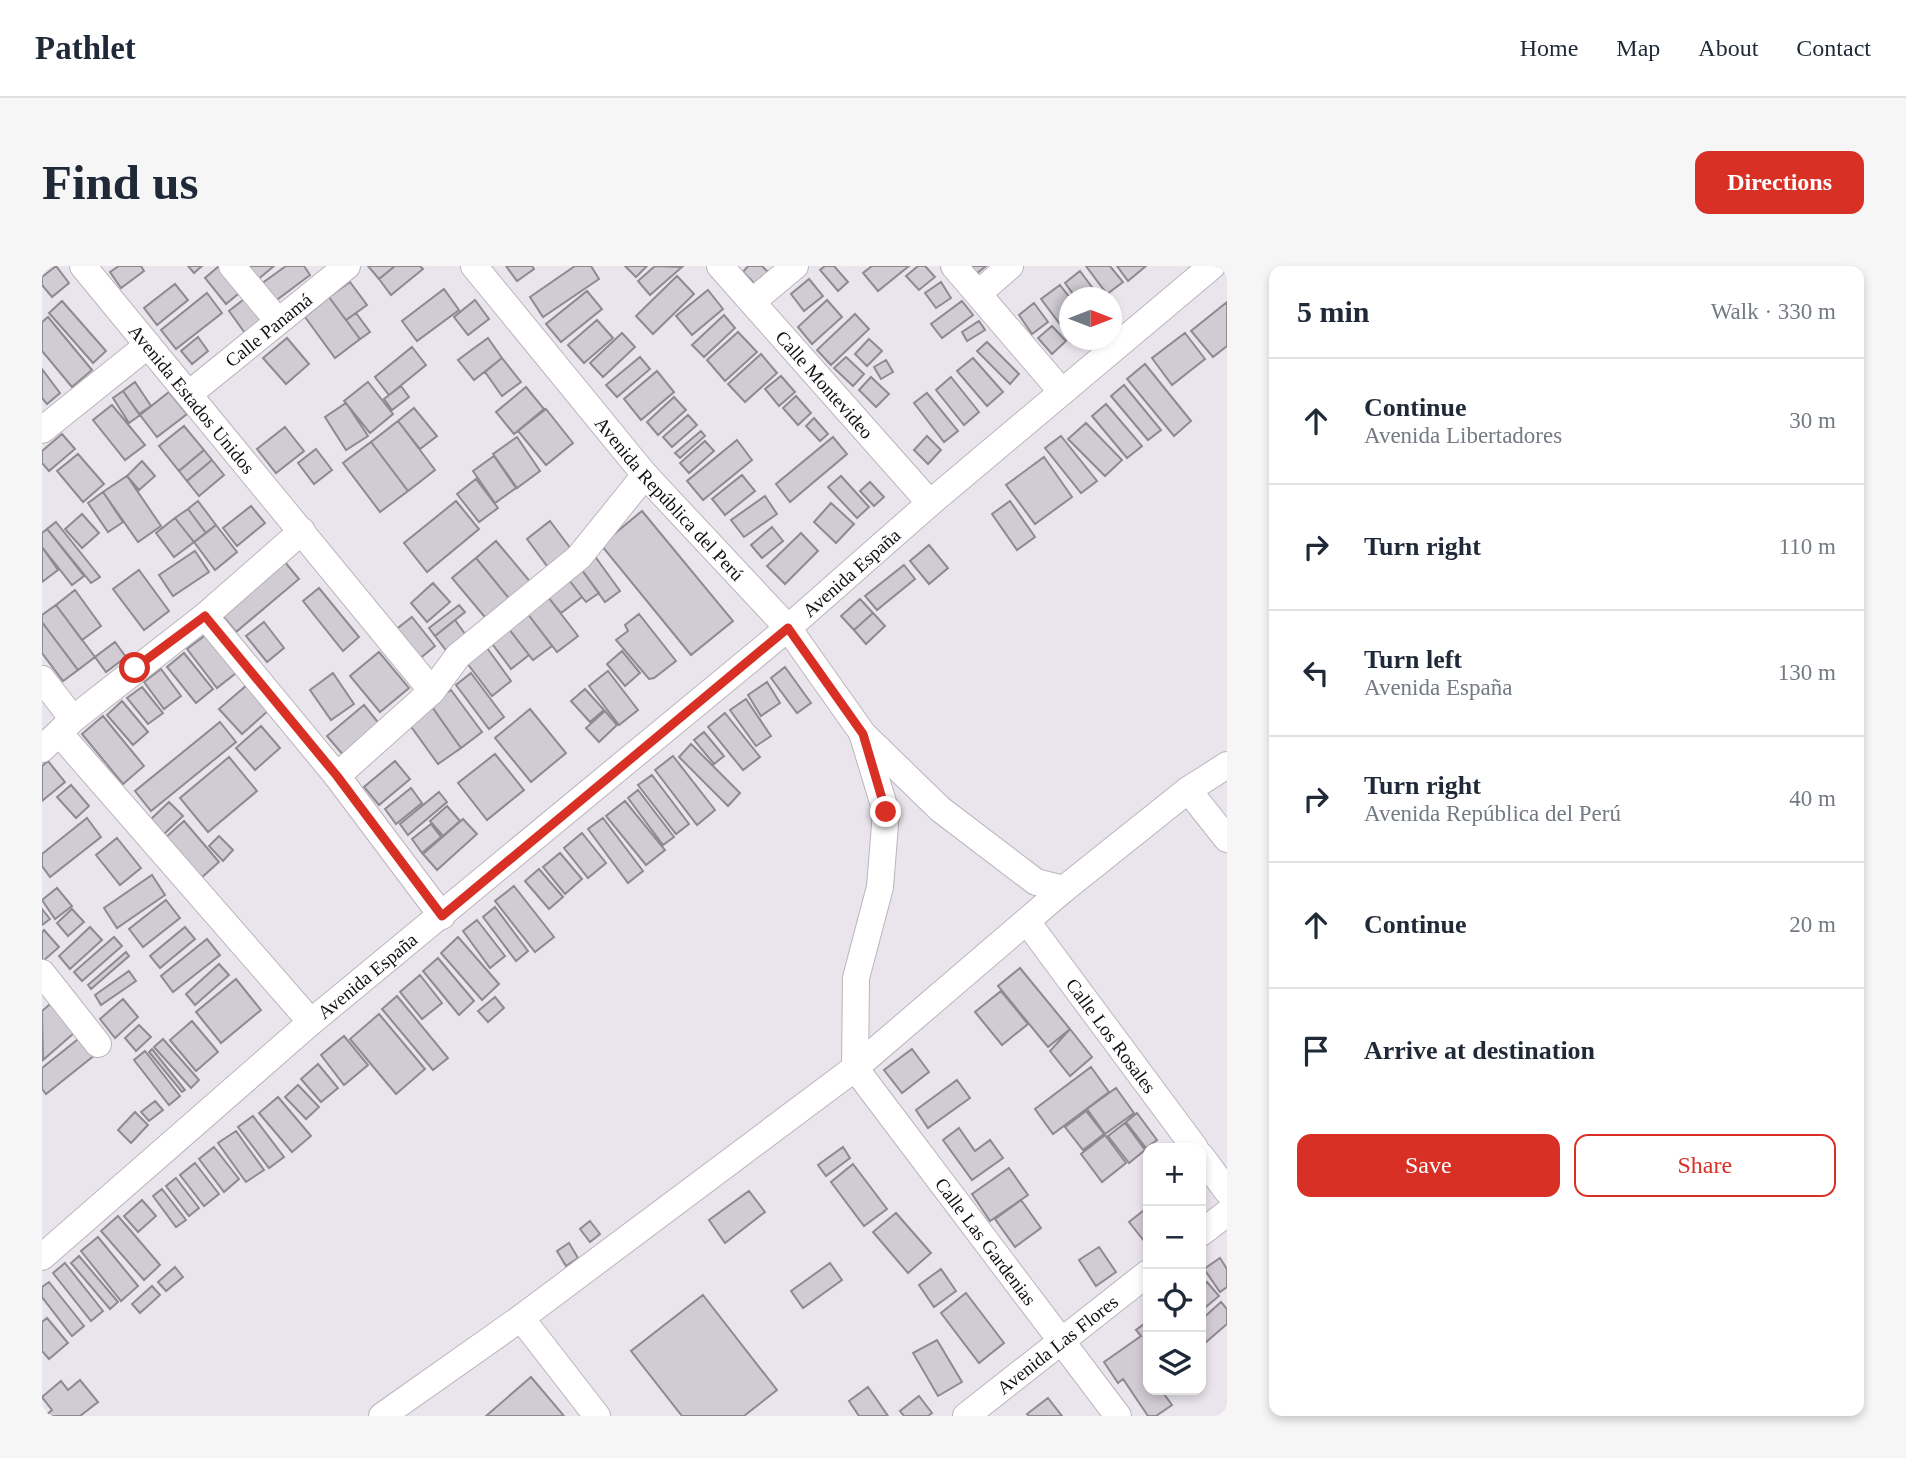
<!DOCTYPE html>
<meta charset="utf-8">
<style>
body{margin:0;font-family:"Times New Roman",serif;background:#f6f6f7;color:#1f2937}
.controls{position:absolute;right:21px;bottom:21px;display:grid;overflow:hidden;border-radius:14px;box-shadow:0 4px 10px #0003}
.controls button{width:63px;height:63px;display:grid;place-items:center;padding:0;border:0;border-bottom:2px solid #e0e1e3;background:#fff;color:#1f2937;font:35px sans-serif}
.compass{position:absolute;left:1017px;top:21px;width:63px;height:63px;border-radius:50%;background:#fff;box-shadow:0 4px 10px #0003;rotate:90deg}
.stop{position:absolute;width:21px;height:21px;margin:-16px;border:5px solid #d93025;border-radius:50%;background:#fff}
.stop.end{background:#d93025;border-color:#fff;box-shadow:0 2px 7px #0008}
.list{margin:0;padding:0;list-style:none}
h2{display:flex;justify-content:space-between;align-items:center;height:91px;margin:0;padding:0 28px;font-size:30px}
h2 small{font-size:23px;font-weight:400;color:#747a83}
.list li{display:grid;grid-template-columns:46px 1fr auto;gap:21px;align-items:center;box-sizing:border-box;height:126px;padding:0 28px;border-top:2px solid #e0e1e3}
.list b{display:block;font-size:26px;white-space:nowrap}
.list p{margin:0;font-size:23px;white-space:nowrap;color:#747a83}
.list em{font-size:23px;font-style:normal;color:#747a83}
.actions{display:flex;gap:14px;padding:21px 28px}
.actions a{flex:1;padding:16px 0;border:2px solid #d93025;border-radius:14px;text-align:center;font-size:24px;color:#d93025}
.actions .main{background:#d93025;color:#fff}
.icon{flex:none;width:38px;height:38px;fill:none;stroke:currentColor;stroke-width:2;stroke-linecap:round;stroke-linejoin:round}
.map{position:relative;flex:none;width:1185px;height:1150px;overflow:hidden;border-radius:14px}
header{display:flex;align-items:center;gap:42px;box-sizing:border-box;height:98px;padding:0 35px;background:#fff;border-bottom:2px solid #e0e1e3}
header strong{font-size:33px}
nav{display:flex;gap:38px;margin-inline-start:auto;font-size:24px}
.intro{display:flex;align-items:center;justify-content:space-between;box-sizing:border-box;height:168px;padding:0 42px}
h1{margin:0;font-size:49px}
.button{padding:18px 32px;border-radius:14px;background:#d93025;color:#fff;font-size:24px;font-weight:700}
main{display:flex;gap:42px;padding:0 42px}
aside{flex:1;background:#fff;border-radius:14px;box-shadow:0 4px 10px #0003}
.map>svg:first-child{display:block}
.building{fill:#d1cbd4;stroke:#8f8991;stroke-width:2}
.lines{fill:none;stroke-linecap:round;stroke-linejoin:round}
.minor-casing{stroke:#bab4bd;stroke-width:28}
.minor{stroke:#fff;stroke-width:26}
.route{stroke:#d93025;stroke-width:9}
.labels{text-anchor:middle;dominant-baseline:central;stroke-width:6;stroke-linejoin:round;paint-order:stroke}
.street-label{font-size:19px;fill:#131114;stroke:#eae5ed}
</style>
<header>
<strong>Pathlet</strong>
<nav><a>Home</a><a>Map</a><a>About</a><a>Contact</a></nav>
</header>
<div class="intro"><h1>Find us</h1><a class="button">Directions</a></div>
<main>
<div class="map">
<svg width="1185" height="1150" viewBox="0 0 1185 1150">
<rect width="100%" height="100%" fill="#eae5ed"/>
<path class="building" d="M14,0L27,17L10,31L0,19V11Z
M77,0H99L102,5L79,22L68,6Z
M146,0H160L152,7Z
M177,0H183L202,23L184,38L163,12Z
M203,0H232L214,15Z
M244,0H262L268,9L232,36L219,18Z
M326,0H353L337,13Z
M353,0H378L381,3L349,29L337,13Z
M464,0H490L492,3L475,15Z
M533,0H549L557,13L501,51L488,31Z
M583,0H605L594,11Z
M613,0L640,1L608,29L596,15Z
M706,0H720L729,9L716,21L701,6Z
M783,0H792L806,16L796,25L778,4Z
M830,0H867L836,25L821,7Z
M876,0H883L893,11L877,24L864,10Z
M926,0H944L933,9Z
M1044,0H1068L1081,16L1065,28Z
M1075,0H1104L1086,15Z
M1038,5L1058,32H1034L1023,17Z
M635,10L652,28L611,68L594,50Z
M767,13L781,30L762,45L749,28Z
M308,16L325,39L304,54L287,31Z
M899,16L909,32L894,42L883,27Z
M133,18L146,34L115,59L102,42Z
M1018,19L1028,32V63L1024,66L999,33Z
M402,23L417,44L375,75L360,55Z
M666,24L681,43L650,69L634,50Z
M545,25L560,43L519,76L504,58Z
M165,27L180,47L134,83L119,64Z
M206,30L222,52L203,67L187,45Z
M287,31L318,73L293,92L263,51Z
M433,34L447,53L426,69L412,51Z
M785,34L800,51L770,78L756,61Z
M20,35L64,85L51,97L7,47Z
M920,35L931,49L900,72L889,58Z
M1185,36V80L1171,91L1149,65Z
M992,37L1006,56L990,68L977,49Z
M314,47L328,66L318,73L304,54Z
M813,48L827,63L789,99L775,84Z
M682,49L693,62L662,91L650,79Z
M6,51L50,104L30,121L0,85V56Z
M555,54L571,72L542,97L526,79Z
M937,55L943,64L925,75L920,66Z
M1010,60L1024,75L1010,88L996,72Z
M696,66L715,86L683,115L665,94Z
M580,67L593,81L561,111L548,97Z
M1143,67L1163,93L1130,119L1110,92Z
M156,71L166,85L150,98L139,85Z
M245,72L267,98L244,118L221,92Z
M446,72L460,92L432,114L416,94Z
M827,73L840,85L825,100L813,88Z
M945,76L977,108L968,118L935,85Z
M370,81L384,99L347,129L333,111Z
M719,88L735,107L703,136L686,118Z
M598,91L608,103L575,131L564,119Z
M804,91L822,108L811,120L792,102Z
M460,92L479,116L460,130L443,106Z
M931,92L961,126L945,140L915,105Z
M844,94L851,106L839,113L832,101Z
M1103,98L1149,155L1132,170L1085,113Z
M0,103L18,127L5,138L0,132Z
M615,105L632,126L599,154L582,133Z
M739,110L753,126L737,140L723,123Z
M829,111L847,128L834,141L817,124Z
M909,111L937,146L922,159L894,124Z
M93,116L109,140L97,148L81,125Z
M326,116L351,148L328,167L302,135Z
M1082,119L1119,164L1106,174L1069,130Z
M359,120L367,131L350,144L342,133Z
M484,121L502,143L472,168L454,146Z
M81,125L98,149L87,157L71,132Z
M127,126L145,148L115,171L98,149Z
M885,127L916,165L902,176L872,137Z
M754,130L769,147L756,159L741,142Z
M632,131L644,144L616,169L605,156Z
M304,137L326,170L304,184L283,151Z
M1064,138L1100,180L1085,192L1050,150Z
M70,139L103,179L83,194L51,154Z
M372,142L395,170L378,183L356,155Z
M504,143L531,177L504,199L476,165Z
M646,149L655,159L630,181L621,171Z
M772,152L786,168L778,175L764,160Z
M356,155L393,204L366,225L329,176Z
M1044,157L1080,194L1063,210L1026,173Z
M142,160L162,184L137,205L117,180Z
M243,161L262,185L234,207L215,183Z
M659,165L663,170L638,192L633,187Z
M20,168L33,183L7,205L0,197V185Z
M885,170L899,184L886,198L872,184Z
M1019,170L1055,215L1039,227L1003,182Z
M475,171L498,205L475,222L451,188Z
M791,171L805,188L748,236L734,218Z
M695,174L710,194L661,234L645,215Z
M663,175L672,185L647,207L638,197Z
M329,176L366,225L338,246L301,197Z
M274,183L290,204L272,218L256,197Z
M162,184L170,194L145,215L137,205Z
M36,188L62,218L41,236L15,205Z
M452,190L474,222L453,237L431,205Z
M1002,191L1030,231L993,258L964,219Z
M170,194L182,209L157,230L145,215Z
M100,195L113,210L97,224L85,210Z
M700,209L713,225L683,249L670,233Z
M85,210L119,260L96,276L61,226Z
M799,210L827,241L815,252L786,221Z
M434,213L456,242L437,256L415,228Z
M828,216L842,231L832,240L818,225Z
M61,226L81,256L66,266L46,237Z
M723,230L735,248L702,271L689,254Z
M156,235L174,259L164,267L146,243Z
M414,235L437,263L385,306L362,277Z
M968,235L993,271L975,284L950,248Z
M789,237L812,258L794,277L772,256Z
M209,240L223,257L195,280L181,262Z
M146,243L164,267L152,276L133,252Z
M600,245L691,355L649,389L559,279Z
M40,248L57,267L40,282L23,263Z
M133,252L152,276L132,291L114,267Z
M508,255L532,287L508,304L485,273Z
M14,256L58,311L49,317L5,263Z
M174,259L195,286L173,304L152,276Z
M730,261L741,275L720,292L709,279Z
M5,263L42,310L30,319L0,281V267Z
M759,267L776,285L743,318L725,300Z
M454,275L491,319L470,336L434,292Z
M887,279L906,302L887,318L868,295Z
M0,281L16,304L0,316Z
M153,285L167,306L131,330L117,309Z
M237,289L257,313L194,366L175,343Z
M552,289L578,325L563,336L537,300Z
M434,292L470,336L447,356L410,312Z
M862,299L873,313L835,344L823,330Z
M537,300L557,327L544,336L524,310Z
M97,304L127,345L102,364L71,323Z
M524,310L540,331L519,347L503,327Z
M391,317L408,336L385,356L369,337Z
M277,322L317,371L301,385L261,335Z
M33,324L59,360L40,374L14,339Z
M503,327L536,370L515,386L482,343Z
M818,333L831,347L812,364L799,350Z
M14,339L53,391L36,404L0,356V349Z
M417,339L423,346L393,370L387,362Z
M482,343L510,380L491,394L463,358Z
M831,347L843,360L824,378L812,364Z
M597,348L634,395L612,412L607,413L574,374L586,365L583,359Z
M370,351L393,380L376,394L352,365Z
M413,354L426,372L406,387L393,370Z
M0,356L36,404L21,415L0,387Z
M222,356L242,382L225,396L204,370Z
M463,358L487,389L469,403L445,371Z
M165,368L194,407L175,422L145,383Z
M73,376L84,391L64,406L53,391Z
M445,382L469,415L450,430L425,397Z
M580,385L598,407L583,420L565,398Z
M337,386L367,422L338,446L308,410Z
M142,387L171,423L154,437L125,401Z
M743,401L769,437L755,447L729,412Z
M119,403L139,430L122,443L102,416Z
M566,405L596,444L577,459L547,420Z
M291,407L312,438L289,454L268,424Z
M429,407L462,451L447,463L414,419Z
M725,416L738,437L719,450L706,429Z
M205,419L227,444L200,468L177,443Z
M100,421L121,447L106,458L85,432Z
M543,423L562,444L548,456L529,435Z
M409,424L440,466L419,482L388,438Z
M704,433L729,470L714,480L688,444Z
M80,435L106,466L91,479L65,449Z
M388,438L419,482L396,498L365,455Z
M322,439L339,460L303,491L285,470Z
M488,443L524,487L489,516L453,472Z
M563,445L575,459L557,476L544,462Z
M683,447L718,491L701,504L666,461Z
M61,450L102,500L81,518L40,468Z
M178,456L194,476L109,545L93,525Z
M219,460L238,482L213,504L194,482Z
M662,466L682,490L672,498L652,474Z
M649,478L698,527L686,540L637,491Z
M453,488L482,524L445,554L416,517Z
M631,490L673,544L655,559L613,504Z
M187,491L215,525L166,566L138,532Z
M6,495L23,516L0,535V500Z
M353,495L368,513L337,539L322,521Z
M610,509L647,558L634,568L596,519Z
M29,519L47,540L34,552L15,531Z
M369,522L380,537L354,558L343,543Z
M596,524L632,571L621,579L586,532Z
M397,526L405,536L366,569L358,558Z
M583,535L623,584L604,599L564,550Z
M127,536L141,550L122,568L108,554Z
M405,540L418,555L401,570L388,555Z
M45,552L59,571L8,611L0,600V588Z
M561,552L601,605L586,617L546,563Z
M421,553L435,568L395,604L381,588Z
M142,555L177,596L158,613L123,572Z
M389,558L399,571L380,587L370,573Z
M540,567L564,597L546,612L522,582Z
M177,570L191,584L181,595L167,580Z
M75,572L99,602L78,619L54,589Z
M518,587L540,613L523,628L501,601Z
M497,603L521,631L507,643L483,615Z
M110,609L123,629L75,662L62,642Z
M472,620L512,671L493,686L453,635Z
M15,622L30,640L13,653L0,634Z
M124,634L138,652L101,681L87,663Z
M453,641L486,685L474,695L441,651Z
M0,643L8,653L0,659Z
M30,643L42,656L26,670L15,657Z
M435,654L463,690L448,702L421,665Z
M48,661L60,674L28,703L17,690Z
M143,661L153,673L118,702L108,690Z
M2,664L17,681L0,696V666Z
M72,671L80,680L40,715L32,706Z
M416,671L457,718L440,734L399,687Z
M165,673L178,689L131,726L119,710Z
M84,686L87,690L49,723L46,719Z
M396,692L432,735L417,749L381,705Z
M177,698L187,709L153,739L144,728Z
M978,702L1028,763L1006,781L956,720Z
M87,705L94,715L59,739L53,729Z
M378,709L400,737L380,753L358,726Z
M194,713L219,744L179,777L154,746Z
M959,725L986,758L960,779L933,746Z
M355,730L406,792L391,804L340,743Z
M453,731L462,742L446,756L436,745Z
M14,733L39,761L1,794L0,745Z
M81,733L96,751L73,772L58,753Z
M337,748L383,803L354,828L308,773Z
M150,755L176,786L154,805L128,774Z
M97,759L109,771L94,785L83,772Z
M1028,763L1050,791L1028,810L1008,785Z
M40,770L54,788L4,828L0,823V802Z
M302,770L326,799L302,819L279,789Z
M121,773L157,814L149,822L112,781Z
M110,783L143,824L140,826L107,786Z
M870,783L887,806L860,827L842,804Z
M103,785L138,830L127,839L92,794Z
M276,798L296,822L279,836L259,813Z
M1049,801L1067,826L1011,868L993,843Z
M915,814L928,832L886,862L874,844Z
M256,819L277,841L264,853L243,831Z
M1074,822L1092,847L1063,868L1045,843Z
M236,831L269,870L250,886L217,847Z
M113,835L121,844L107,855L99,846Z
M1044,845L1062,868L1041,884L1023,861Z
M93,846L106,859L89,877L76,864Z
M1095,847L1115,874L1104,882L1084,856Z
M211,850L242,891L227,902L196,861Z
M1083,857L1103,884L1087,897L1066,870Z
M917,862L933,885L948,874L961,892L930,914L901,874Z
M194,865L222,904L204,916L176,877Z
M1063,869L1084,897L1060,916L1039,888Z
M172,881L197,913L182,926L157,893Z
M801,881L808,892L784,910L776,899Z
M153,897L177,928L162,940L138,909Z
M811,898L845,943L822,960L789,916Z
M967,902L986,929L948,955L930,928Z
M134,912L157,942L147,950L124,920Z
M120,923L144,954L134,961L111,930Z
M707,925L723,946L683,977L667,954Z
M100,934L114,950L96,966L82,950Z
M979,934L999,962L973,981L953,953Z
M1106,941V980L1087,956Z
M854,947L889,987L866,1007L831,966Z
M76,950L118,999L102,1014L59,965Z
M548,955L558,968L548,976L538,963Z
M56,971L96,1020L79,1035L39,985Z
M527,977L536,992L524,1000L515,985Z
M1057,981L1074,1006L1054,1020L1037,994Z
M37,990L76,1036L68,1043L29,997Z
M1178,992L1185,1003V1021L1178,1026L1162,1003Z
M23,997L61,1045L49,1055L11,1007Z
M788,997L800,1014L761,1042L749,1025Z
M133,1001L141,1011L124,1025L116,1016Z
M899,1003L914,1025L892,1041L877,1019Z
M7,1016L42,1060L30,1070L0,1031V1021Z
M1165,1016L1177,1030L1159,1045V1022Z
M110,1020L118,1029L98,1047L90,1038Z
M924,1027L962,1077L937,1097L899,1047Z
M661,1029L735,1124L702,1150H640L589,1085Z
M1179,1036L1185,1043V1058L1163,1077L1159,1072V1054Z
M5,1052L26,1077L7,1093L0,1085V1056Z
M1106,1055V1124H1119L1130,1139L1114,1150H1106L1081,1113L1076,1117L1062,1096L1099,1070L1094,1064Z
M895,1074L920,1116L896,1130L871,1087Z
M489,1111L522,1150H444Z
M38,1114L56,1136L38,1150H3L10,1144L0,1131L19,1115L26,1124Z
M826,1121L846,1150H817L807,1135Z
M877,1130L890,1147L886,1150H862L858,1145Z
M1006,1132L1020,1150H987L985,1148Z"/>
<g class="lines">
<defs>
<g id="minor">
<path id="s1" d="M41,0L390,425L295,510"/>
<path d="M190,0L236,55"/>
<path id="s2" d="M432,0L603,209L746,362L821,468L898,543L994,616L1022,623"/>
<path id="s3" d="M678,0L888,237"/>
<path d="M912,0L1020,126"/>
<path d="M937,27L968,0"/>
<path d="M711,35L753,0"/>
<path id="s4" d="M147,128L305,0"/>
<path d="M0,164L106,79"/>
<path d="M163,350L295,510L400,650"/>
<path d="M0,413L31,453"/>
<path d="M390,425L416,390L537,291L603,209"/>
<path d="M18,468L269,756"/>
<path id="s5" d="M821,470L844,546L838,621L814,712L813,802L1076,1150"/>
<path d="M0,483L31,453L163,350L260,265"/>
<path d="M1146,524L1185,573"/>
<path id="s6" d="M986,657L1153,882"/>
<path d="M0,707L56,778"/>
<path d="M1159,890L1185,925"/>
<path d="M1159,967L1185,947"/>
<path id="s7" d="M0,991L269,756L746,362L888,237L1170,0"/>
<path d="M479,1052L555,1150"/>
<path d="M340,1150L479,1052L813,802L1022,623L1146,524L1185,499"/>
<path id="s8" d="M924,1150L1106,1007"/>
</g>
</defs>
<use href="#minor" class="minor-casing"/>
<use href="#minor" class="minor"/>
</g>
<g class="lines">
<path class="route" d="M93,402L163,350L295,510L400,650L746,362L821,468L844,546"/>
</g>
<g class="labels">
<g class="street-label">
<text stroke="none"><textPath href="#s4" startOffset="102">Calle Panamá</textPath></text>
<text stroke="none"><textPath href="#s3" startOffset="158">Calle Montevideo</textPath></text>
<text stroke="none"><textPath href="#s1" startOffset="172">Avenida Estados Unidos</textPath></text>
<text stroke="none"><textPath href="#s2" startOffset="304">Avenida República del Perú</textPath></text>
<text stroke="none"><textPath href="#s7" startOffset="1060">Avenida España</textPath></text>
<text stroke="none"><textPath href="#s7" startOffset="430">Avenida España</textPath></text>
<text stroke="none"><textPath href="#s6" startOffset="140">Calle Los Rosales</textPath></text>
<text stroke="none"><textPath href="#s5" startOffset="556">Calle Las Gardenias</textPath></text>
<text stroke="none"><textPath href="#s8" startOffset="116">Avenida Las Flores</textPath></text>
</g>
</g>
</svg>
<div class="controls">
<button>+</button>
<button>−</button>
<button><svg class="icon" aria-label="locate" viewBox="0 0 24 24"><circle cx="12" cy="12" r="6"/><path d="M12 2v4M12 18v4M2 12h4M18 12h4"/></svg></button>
<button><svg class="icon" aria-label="layers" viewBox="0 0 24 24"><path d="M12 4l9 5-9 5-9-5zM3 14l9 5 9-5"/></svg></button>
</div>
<svg class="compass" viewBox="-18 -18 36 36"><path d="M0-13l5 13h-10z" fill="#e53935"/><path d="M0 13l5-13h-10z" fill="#747a83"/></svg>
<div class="stop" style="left:93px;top:402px"></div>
<div class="stop end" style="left:844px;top:546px"></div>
</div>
<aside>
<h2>5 min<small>Walk · 330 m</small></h2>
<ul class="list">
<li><svg class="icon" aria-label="ahead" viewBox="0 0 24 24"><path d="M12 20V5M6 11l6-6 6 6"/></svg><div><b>Continue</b><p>Avenida Libertadores</p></div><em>30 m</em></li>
<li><svg class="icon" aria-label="right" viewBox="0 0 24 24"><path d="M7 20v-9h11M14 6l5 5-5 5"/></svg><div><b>Turn right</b></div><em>110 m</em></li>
<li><svg class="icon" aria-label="left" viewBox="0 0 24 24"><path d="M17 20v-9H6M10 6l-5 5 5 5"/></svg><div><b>Turn left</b><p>Avenida España</p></div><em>130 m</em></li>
<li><svg class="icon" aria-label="right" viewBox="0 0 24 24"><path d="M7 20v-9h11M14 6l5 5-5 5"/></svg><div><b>Turn right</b><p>Avenida República del Perú</p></div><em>40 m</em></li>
<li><svg class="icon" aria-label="ahead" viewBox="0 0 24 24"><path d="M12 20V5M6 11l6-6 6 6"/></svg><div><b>Continue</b></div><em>20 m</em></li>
<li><svg class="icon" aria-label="arrive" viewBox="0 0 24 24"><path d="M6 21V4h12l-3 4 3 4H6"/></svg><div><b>Arrive at destination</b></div></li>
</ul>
<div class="actions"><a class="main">Save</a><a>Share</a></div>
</aside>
</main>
